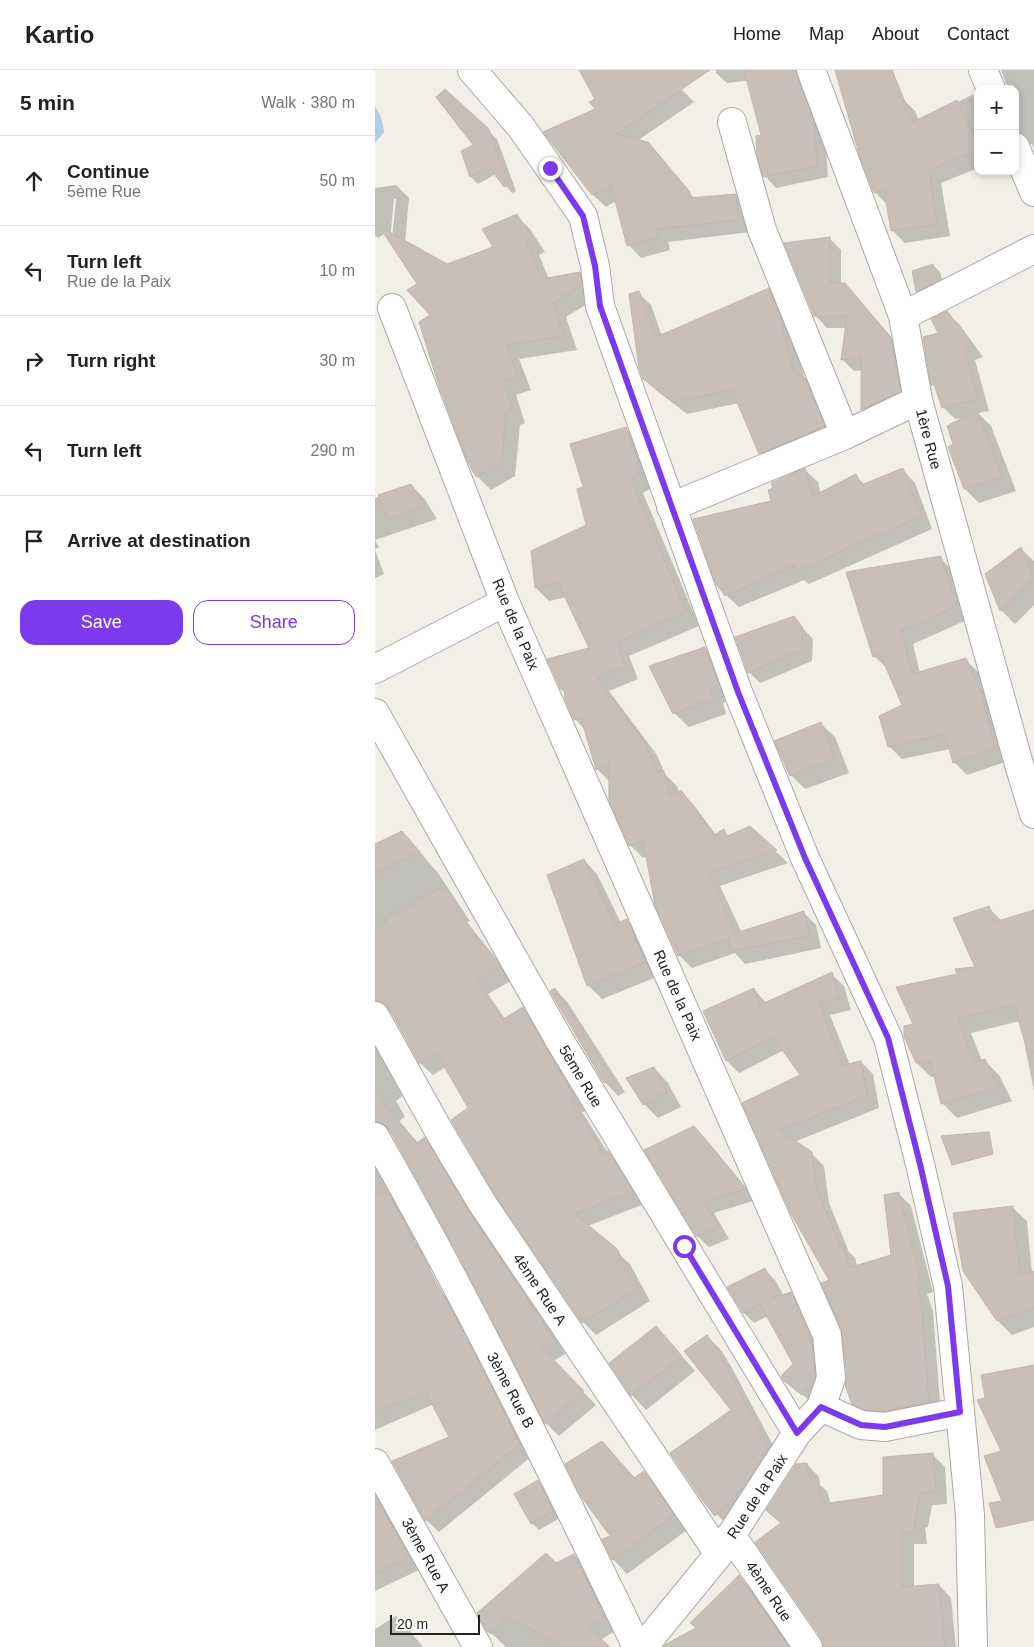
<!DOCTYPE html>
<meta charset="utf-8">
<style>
body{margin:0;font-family:Arial,sans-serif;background:#f2f2f2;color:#222}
.controls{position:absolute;right:15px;top:15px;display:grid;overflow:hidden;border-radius:10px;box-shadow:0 2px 8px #0003}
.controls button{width:45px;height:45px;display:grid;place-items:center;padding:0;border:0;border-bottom:1px solid #e0e0e0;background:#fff;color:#222;font:25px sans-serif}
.scale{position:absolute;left:15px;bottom:12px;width:90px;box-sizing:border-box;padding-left:5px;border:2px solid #222;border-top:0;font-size:14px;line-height:18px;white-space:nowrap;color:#222;-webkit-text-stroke:4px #fff;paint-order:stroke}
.stop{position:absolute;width:15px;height:15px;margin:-11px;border:4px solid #7c3aed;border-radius:50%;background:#fff}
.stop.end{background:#7c3aed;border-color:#fff;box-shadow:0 1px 5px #0008}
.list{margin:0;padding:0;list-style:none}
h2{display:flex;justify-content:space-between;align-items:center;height:65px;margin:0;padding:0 20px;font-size:21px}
h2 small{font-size:16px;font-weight:400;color:#767676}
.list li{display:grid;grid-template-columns:32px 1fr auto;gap:15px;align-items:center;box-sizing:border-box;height:90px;padding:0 20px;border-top:1px solid #e0e0e0}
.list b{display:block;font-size:19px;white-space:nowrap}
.list p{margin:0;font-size:16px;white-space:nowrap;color:#767676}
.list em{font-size:16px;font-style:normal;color:#767676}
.actions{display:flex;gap:10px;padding:15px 20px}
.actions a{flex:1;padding:11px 0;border:1px solid #7c3aed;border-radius:15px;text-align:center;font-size:18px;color:#7c3aed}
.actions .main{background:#7c3aed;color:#fff}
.icon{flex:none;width:28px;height:28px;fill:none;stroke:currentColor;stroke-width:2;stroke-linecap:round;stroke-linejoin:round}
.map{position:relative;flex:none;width:659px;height:1577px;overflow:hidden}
header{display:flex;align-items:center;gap:30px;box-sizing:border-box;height:70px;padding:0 25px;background:#fff;border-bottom:1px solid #e0e0e0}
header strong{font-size:24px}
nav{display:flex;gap:28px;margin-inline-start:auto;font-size:18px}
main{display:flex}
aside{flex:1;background:#fff}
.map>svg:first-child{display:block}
.water{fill:#aad3df}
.shadow{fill:#0003;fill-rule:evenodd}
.building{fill:#c7bfb8;stroke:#c4b6ab}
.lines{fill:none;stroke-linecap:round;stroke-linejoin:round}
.minor-casing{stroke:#a9a9a9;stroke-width:30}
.minor{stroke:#fff;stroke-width:28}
.route{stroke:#7c3aed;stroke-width:6}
.labels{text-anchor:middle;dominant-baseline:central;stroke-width:4;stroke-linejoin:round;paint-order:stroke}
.street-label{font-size:15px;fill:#222;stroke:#fff}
</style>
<header>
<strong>Kartio</strong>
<nav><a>Home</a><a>Map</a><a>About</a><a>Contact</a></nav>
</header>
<main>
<aside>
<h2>5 min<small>Walk · 380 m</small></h2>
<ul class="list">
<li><svg class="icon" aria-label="ahead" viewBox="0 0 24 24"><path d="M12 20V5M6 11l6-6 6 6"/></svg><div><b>Continue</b><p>5ème Rue</p></div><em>50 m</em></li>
<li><svg class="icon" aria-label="left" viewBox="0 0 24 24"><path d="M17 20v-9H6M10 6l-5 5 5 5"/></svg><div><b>Turn left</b><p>Rue de la Paix</p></div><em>10 m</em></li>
<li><svg class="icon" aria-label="right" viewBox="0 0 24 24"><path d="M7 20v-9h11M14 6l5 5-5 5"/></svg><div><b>Turn right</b></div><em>30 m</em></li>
<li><svg class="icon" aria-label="left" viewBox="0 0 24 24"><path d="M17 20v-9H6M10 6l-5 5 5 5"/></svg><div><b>Turn left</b></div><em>290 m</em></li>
<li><svg class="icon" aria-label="arrive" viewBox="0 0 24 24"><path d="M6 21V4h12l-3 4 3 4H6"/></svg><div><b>Arrive at destination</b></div></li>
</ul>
<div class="actions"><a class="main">Save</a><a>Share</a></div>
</aside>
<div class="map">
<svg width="659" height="1577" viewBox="0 0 659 1577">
<rect width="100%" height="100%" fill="#f2efe9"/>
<path class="water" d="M0,36L6,47L9,62L0,73Z"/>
<path class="shadow" d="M229,0H288L319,32L262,71L273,73L283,84H281L319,128L360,125L373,138L375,162L293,172L295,180L266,188L254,175L241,131L231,137L218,125L222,30Z
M341,0H438L450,64L453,107L401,118L390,106L388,66L379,10L352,13L341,3Z
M462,0H499L540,41L544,51L599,24L603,28V98L566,113L575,166L530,173L517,160L513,136L500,122Z
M626,0H659V79L657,74L648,75L640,82V19H633Z
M70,21L122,69L141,121L137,123L121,104L103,114L96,107L87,81L100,76Z
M21,115L34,128L30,173L72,195L120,178L141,146L155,159L170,182L164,185L174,209L205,203L218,217L220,229L191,247L202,280L144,289L156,320L141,325L150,353L145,355L140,406L116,420L102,406L57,245L43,214L10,163L3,168L0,165V118ZM19,129H21L17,170H15Z
M454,168L466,180V214H470L482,227L528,281L537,333L500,351L488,339V300L479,301L467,289L472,258H452L440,245Z
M558,195L565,202L569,218L549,228L542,221Z
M393,219L406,232L419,269L430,311L443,323L461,369L397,396L385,383L364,333L312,344L282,321L269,308L263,223L276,235L287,266Z
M572,243L584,254L608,287L600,290L614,341L603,343L616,356L641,421L604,433L590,419L580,374L591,347L580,349L568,337L562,319L558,315L565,264Z
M251,358L264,371L278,417L268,423L324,556L254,586L263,609L234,621L282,685L290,704L302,716L304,723L306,722L319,735L341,765L348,761L354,767L375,757L413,793L345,816L367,863L428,842L441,855L446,878L370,894L360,883L317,898L304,885L273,786L268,788L255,775L236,713L222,699L210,660L200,649L190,623L187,620L216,578L191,527L174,531L161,518L213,456L210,418Z
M430,400L443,412L446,424L480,405L490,415L528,400L540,413L557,459L434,514L429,510L364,537L351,525L397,432Z
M36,415L49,428L62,449L0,470V428Z
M0,470L4,477L0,479Z
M646,479L659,491V535L640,554L626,540L611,505Z
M0,480L9,504L0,508Z
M565,488L578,501L594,549L538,574L545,603L590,589L603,602L619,638L633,691L592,705L579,692L575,679L527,689L514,676L529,636L513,599L499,586Z
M418,548L438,569L437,591L385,613L374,602Z
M330,578L344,592L357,629L348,633L351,644L314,657L299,643Z
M445,653L460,667L474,703L430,719L416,705Z
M0,775H39L63,803L95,851L92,852L137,910L113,924L130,949L148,939L161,951L212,1040L207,1042L233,1083L246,1096L269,1134L213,1156L255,1194L275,1231L221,1265L208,1252L95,1038L71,997L58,1005L45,993L18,944L13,943L0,950Z
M209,790L222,804L246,853L252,851L266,864L284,906L227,929L213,915Z
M613,837L627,851L659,841V1021L645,951L596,963L607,991H610L624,1005L637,1031L582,1048L568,1034L560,1006L556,1007L542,993L539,954L583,905L602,898Z
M456,904L469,916L476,940L455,945L475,995L486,992L498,1004L504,1038L419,1072L436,1083L449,1096L454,1133L474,1182L480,1188L482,1196L518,1186L524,1124L536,1136L558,1222L552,1224L558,1241L566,1344L491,1346L479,1333L473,1307L468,1259L456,1211L369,1033L427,1005L409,980L364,1003L352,991L329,941L379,919L391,933Z
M180,919L193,933L250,1022L243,1026L230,1012Z
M0,970L30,1024L21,1031L30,1047L24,1051L43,1073L49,1069L62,1082L192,1283L178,1291L221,1335L184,1366L171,1353L95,1205L18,1065L13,1064L0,1071Z
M279,998L293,1013L306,1037L283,1048L269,1034Z
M319,1057L331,1069L381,1130L339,1143L354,1169L334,1177L322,1166L271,1080Z
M0,1091L44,1169L39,1171L46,1177L57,1199L0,1219Z
M637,1137L652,1151L657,1203L659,1202V1257L637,1265L623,1251Z
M390,1200L400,1210L409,1226L416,1224L426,1234L447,1280L438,1334L409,1309L419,1294L393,1246L379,1253L369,1243L354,1218Z
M66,1221L78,1233L157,1386L64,1462L51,1450L19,1392L76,1367L59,1334L0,1360V1254Z
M332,1266L346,1280L357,1298L407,1392L355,1458L328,1430L358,1340Z
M295,1272L320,1301L271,1340L257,1325L236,1293Z
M227,1372L261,1409L269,1403L283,1417L312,1460L252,1504L238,1489L229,1470L237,1466Z
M557,1384L570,1397L572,1434L557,1435L553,1457L550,1458L552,1474H539V1517L564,1515L576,1528L581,1577H449L407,1454L432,1394L444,1407L445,1415L452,1421L456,1434L509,1426Z
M163,1412L170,1419L185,1448L164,1460L157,1453Z
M0,1417L46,1499L0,1521Z
M199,1485L211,1497L242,1560L225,1570L233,1577H131L112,1559L181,1495Z
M364,1507L377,1519L417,1577H303L322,1559Z
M21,1546L33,1559L48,1577H0V1559Z"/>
<path class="building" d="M204,0H335L241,64L273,72L315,122L314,128L361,124L363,150L281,159L283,167L252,176L236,115L217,125L168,62L220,39L214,32L220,29Z
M369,0H421L439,51L442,96L388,107L382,85L381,66L386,65Z
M460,0H517L538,52L582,30L603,74V80L554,100L562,154L516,161L509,120L499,123L485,87Z
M70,19L114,59L134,114L129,117L114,97L95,107L86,81L98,75L61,27Z
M142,144L157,168L151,171L167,209L205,202L207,215L178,233L189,266L131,275L143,306L128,311L137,339L131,342L127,392L101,407L91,388L63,313L44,252L55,245L32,220L42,214L4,156L72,194L118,177L107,159Z
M455,167V213H470L516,268L526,321L486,340V286L466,290L472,246H439L409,173Z
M558,194L563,211L541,222L537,201Z
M394,218L409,256L407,257L419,301L431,309L450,356L384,384L357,320L299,332L268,309L264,298L254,224L264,221L281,267Z
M572,241L598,275L589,278L603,329L567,338L559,314L556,316L548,267L563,263L556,249Z
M602,340L627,407L589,419L573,377L578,374L572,356Z
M251,357L264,393L262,394L265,404L256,409L311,542L242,572L251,596L222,607L269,671L283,703L289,701L295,726L306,720L339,765L349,759L352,766L375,756L402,780L333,803L361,863L429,841L434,866L356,881L353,869L303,886L280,835L268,770L254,776L234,731V694L221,700L206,648L199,650L190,630L189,619L186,620L172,589L214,578L183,513L160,518L156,481L211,455L202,419L208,417L195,374Z
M430,398L438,426L481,404L486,415L528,398L546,446L420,502V495L350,526L340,512L318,449L396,431L393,420L398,418L396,413Z
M36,414L50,436L12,449L3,425Z
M646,477L658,507L625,541L610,504Z
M566,486L582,536L526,561L537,604L591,588L607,624L620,678L578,693L570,664L513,677L504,646L527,635L505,584L498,587L471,502Z
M419,546L428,558L426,580L373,603L360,567Z
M330,577L344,615L335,619L338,629L298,644L274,596Z
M446,652L460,688L415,706L399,671Z
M27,761L45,782L0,804V774Z
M209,789L240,854L252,849L271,892L212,916L172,805Z
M69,817L83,838L80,839L121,889L125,897L101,911L128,949L148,937L200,1027L195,1029L223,1073L227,1084L233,1081L258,1121L200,1144L242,1179L263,1218L207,1253L120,1125L76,1050L93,1038L61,982L44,993L14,938L8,932L0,930V862L11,852L9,849Z
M614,836L620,852L659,840V982L653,983L639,935L583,949L599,992L610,989L624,1017L566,1034L555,991L541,993L529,967V956L538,954L521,917L582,904L580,899L600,897L578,848Z
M457,902L464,928L444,932L468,995L486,991L492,1026L404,1060L437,1082L442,1120L465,1175L468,1174L473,1198L516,1185L509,1125L524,1122L546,1210L541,1212L546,1227L554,1332L509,1341L490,1340L477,1334L470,1315L472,1307L466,1259L446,1213L454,1210L415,1142L367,1033L425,1005L398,967L351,991L328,941L379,918L385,935Z
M180,918L238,1009L229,1013L175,921Z
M279,997L292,1022L268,1035L251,1008Z
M0,1023L42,1073L50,1067L94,1142L180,1270L167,1278L209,1321L170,1354L83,1185L14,1059L8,1053L0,1051Z
M319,1056L371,1119L329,1132L344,1157L321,1166L269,1080Z
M614,1062L618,1084L577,1095L566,1066Z
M11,1119L89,1263L145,1374L50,1451L17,1391L74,1367L50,1321L0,1343V1126Z
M638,1136L645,1205L659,1201V1238L622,1251L588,1201L578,1143Z
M390,1198L404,1224L395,1229L416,1222L437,1269L440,1306L436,1318H431L427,1325L408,1310L406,1306L418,1294L385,1234L368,1243L352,1217Z
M281,1256L307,1286L256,1326L234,1293Z
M332,1265L344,1283L394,1378L367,1420L366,1419L340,1446L327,1430L295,1383L356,1340L309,1281Z
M659,1295V1450L621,1458L614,1433L627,1431L609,1386L626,1381L602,1330L610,1328L606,1305Z
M227,1371L259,1408L269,1401L299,1445L237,1490L227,1469L235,1466L205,1425L190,1394Z
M558,1383L561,1422L545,1423L538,1462H527V1517L564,1514L570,1577H448L446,1568L380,1472L406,1453L391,1440L421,1394L432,1393L435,1410L440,1407L448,1434L508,1425V1387Z
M163,1410L178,1441L156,1454L139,1424Z
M0,1425L34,1487L0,1504Z
M171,1483L181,1493L199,1484L230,1547L214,1557L235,1577H187L133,1546L116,1564L111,1560L102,1543Z
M364,1505L414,1577H288L291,1574L321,1558L315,1553Z"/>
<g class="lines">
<defs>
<path id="minor" d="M97,0L146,57L208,146L220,196L225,236L363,622L430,788L513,968L545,1094L573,1216L595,1445L598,1577
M436,0L528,246L543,330L645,698L659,744
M608,0L616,19
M357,52L387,160L470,365
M640,77L659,122
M17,238L130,532L452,1265L456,1308L446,1337L422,1363L344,1484L268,1577
M528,246L659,179
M296,437L470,365L543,330
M0,599L130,532
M0,643L185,971L422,1363
M0,946L64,1061L107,1133L344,1484
M0,1067C95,1233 179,1405 262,1577
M446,1337L486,1355L510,1357L585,1342
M0,1393L103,1577
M356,1465L433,1577"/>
</defs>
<use href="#minor" class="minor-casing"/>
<use href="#minor" class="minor"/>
</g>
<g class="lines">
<path class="route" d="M175,98L208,146L220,196L225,236L363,622L430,788L513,968L545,1094L573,1216L585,1342L510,1357L486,1355L446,1337L422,1363L309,1176"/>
</g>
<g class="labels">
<g class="street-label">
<text transform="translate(554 369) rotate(75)">1ère Rue</text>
<text transform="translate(141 554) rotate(67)">Rue de la Paix</text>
<text transform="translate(303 925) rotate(66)">Rue de la Paix</text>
<text transform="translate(206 1006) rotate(59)">5ème Rue</text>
<text transform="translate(165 1219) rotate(56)">4ème Rue A</text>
<text transform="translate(136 1320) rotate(62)">3ème Rue B</text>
<text transform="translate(382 1426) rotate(-57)">Rue de la Paix</text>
<text transform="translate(51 1485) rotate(61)">3ème Rue A</text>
<text transform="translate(394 1521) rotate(56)">4ème Rue</text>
</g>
</g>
</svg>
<div class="controls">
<button>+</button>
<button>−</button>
</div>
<div class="scale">20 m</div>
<div class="stop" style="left:309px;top:1176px"></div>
<div class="stop end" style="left:175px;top:98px"></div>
</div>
</main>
